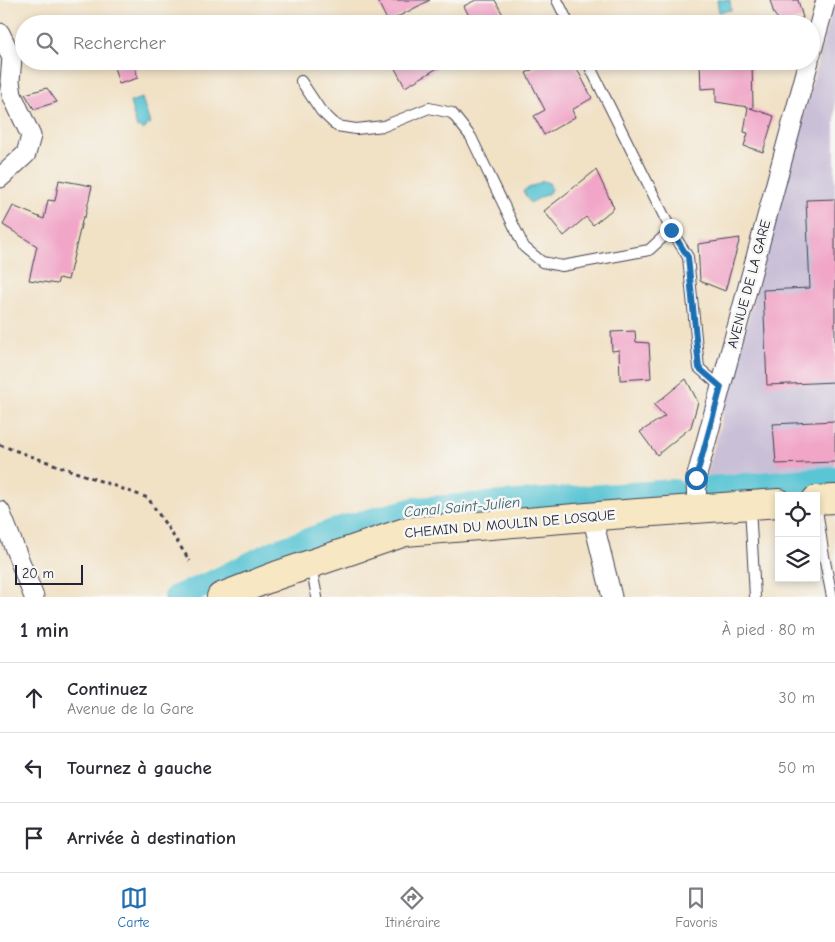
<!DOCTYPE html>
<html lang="fr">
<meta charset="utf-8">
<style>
body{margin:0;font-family:"Comic Neue",sans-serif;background:#f7f7f7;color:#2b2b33}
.controls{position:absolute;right:15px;bottom:15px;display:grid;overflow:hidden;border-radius:0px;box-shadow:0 2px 8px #0003}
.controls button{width:45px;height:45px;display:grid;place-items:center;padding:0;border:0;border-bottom:1px solid #e1e1e2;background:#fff;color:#2b2b33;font:25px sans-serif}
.scale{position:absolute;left:15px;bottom:12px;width:68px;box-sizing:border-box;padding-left:5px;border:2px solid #22223b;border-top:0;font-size:14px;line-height:18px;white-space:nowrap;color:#22223b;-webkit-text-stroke:4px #f6f6f2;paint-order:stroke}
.stop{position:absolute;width:15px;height:15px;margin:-11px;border:4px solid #1f6fb2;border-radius:50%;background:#fff}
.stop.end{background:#1f6fb2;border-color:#fff;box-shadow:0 1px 5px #0008}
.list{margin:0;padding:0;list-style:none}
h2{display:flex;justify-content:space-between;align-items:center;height:65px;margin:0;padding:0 20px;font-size:21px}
h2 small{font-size:16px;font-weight:400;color:#7c7c81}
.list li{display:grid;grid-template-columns:32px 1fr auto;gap:15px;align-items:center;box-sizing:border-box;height:70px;padding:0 20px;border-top:1px solid #e1e1e2}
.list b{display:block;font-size:19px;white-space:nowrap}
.list p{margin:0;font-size:16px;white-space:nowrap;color:#7c7c81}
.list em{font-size:16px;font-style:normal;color:#7c7c81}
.icon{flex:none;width:28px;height:28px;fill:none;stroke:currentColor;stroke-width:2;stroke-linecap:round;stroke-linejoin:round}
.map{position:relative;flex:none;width:835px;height:597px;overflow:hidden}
.search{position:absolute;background:#fff;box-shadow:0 2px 8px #0003;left:15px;right:15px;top:15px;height:55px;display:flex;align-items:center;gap:12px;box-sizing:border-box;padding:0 18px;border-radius:28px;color:#7c7c81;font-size:19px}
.sheet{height:275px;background:#fff}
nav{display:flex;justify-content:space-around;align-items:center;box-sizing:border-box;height:70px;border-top:1px solid #e1e1e2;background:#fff;font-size:14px;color:#7c7c81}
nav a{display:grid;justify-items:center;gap:2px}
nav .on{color:#1f6fb2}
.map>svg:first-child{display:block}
.industrial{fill:#c9bfd7}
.water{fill:#5ac5d4;stroke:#3e7488}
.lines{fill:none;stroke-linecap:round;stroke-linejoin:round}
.canal{stroke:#5ac5d4;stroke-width:24}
.building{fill:#f1a6c7}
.lane-casing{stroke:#413f50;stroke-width:12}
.street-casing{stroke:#413f50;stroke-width:21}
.secondary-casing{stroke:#413f50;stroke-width:30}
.path{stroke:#413f50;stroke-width:3;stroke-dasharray:4 4;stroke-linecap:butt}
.lane{stroke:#fff;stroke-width:10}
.street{stroke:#fff;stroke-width:19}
.secondary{stroke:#f7e8c3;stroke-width:28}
.route{stroke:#1f6fb2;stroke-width:6}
.labels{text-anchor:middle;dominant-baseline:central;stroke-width:5;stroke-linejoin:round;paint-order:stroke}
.street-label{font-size:14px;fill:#22223b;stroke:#f6f6f2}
.water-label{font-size:15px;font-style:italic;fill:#365b71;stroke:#f6f6f2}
</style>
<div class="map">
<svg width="835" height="597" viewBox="0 0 835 597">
<rect width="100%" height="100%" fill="#f6f6f2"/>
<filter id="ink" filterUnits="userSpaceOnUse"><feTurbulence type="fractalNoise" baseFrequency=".02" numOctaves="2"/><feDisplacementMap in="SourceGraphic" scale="10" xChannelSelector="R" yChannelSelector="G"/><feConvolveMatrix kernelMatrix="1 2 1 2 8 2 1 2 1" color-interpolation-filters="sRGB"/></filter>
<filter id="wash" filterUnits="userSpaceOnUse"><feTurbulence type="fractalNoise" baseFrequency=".0096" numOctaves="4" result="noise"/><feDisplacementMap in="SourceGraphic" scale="20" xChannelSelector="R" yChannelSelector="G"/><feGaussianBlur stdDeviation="1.12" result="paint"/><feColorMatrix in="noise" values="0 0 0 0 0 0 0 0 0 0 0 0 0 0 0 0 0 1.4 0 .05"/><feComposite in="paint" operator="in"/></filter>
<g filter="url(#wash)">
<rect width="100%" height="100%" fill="#f1e1c5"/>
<path class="industrial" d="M835,0V470L706,479L760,274Z"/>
<path class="water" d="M717,0H730L731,10L719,12Z
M142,98L150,124L147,125L146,128L144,129H142L140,127L137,128L130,102Z
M543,181L549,183C551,187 552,189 549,193L530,203L523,191Z"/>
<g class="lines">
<path class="canal" d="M708,488L835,478
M176,597L211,583L274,552L344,527L414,509L674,491"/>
</g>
<g id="blocks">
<path class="building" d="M377,0H430L388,22Z
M476,0H495L508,24H473L464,6Z
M770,0H798L803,18L782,24L774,14Z
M391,61H450L405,87Z
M548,61H573L592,98L572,110L575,117L544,135L534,116L545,110L526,73Z
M712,61H752L753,108H750L774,116L763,152L744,146L748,133L744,132L748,107L716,102V88L701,89L700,62Z
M133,62L138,78L119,84L114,67Z
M47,88L57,102L34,109L25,94Z
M596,170L614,208L593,225L586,217L564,236L544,211Z
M59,180L92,186L85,217H83L68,280L59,278L57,284L29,280L37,246L3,225L13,206L44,219L48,200L55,201Z
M835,199V382L767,385L763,290L810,288L806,200Z
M740,238L725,291L700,281L698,244Z
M635,331L636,342L649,343L651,378L620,380L619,350L612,351L611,332Z
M686,379L698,402L691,427L657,455L640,432L665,416L654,405Z
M835,421V462L776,464L773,424Z"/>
</g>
</g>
<g filter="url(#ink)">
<use href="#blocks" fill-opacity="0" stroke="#413f50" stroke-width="1"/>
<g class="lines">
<defs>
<path id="lane" d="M557,0L569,24
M587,61L671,230L688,257L699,368L721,387
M301,81L321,111L337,126L356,129L384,126L429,108L452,113L471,137L524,247L542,262L562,266L649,250L671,230
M816,502L823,551L832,597
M750,506L755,597
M311,566L317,597"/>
<path id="street" d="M0,33L12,58L10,81L12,95L31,136L26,154L0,178
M811,54L826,0
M697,508L696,479L809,61
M0,511L34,597
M592,516L612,597"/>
<path id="secondary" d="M816,500L835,499
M221,597L278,575L405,532L611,515L779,503"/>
</defs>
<use href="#lane" class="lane-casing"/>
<use href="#street" class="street-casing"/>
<use href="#secondary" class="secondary-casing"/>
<path class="path" d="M0,445L148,498L190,561"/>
<use href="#lane" class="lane"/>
<use href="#street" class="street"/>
<use href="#secondary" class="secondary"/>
</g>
</g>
<g class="lines" filter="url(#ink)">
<path class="route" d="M671,230L688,257L699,368L721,387L696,478"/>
</g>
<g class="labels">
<g class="street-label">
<text transform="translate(749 284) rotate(-75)">AVENUE DE LA GARE</text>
<text transform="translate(510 524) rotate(-5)">CHEMIN DU MOULIN DE LOSQUE</text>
</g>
<g class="water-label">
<text transform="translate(462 507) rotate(-5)">Canal Saint-Julien</text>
</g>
</g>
</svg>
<div class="controls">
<button><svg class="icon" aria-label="locate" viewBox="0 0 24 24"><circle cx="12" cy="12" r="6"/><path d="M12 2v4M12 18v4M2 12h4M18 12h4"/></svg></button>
<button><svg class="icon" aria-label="layers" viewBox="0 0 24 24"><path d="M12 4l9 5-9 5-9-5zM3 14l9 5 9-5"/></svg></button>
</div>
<div class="scale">20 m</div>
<div class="stop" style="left:696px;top:478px"></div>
<div class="stop end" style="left:671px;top:230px"></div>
<div class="search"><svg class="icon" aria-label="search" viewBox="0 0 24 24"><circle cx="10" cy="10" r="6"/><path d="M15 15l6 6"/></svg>Rechercher</div>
</div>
<section class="sheet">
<h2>1 min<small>À pied · 80 m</small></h2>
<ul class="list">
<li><svg class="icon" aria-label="ahead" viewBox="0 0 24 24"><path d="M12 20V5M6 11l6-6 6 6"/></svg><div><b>Continuez</b><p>Avenue de la Gare</p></div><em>30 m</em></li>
<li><svg class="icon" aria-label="left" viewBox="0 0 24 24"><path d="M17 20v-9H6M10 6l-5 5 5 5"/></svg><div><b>Tournez à gauche</b></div><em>50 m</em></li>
<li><svg class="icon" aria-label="arrive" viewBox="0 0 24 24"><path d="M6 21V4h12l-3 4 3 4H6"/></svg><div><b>Arrivée à destination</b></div></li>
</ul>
</section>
<nav>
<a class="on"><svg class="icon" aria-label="map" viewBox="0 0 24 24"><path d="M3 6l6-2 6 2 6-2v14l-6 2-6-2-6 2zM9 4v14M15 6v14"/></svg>Carte</a>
<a><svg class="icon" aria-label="directions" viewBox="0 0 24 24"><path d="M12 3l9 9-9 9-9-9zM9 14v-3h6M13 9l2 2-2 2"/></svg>Itinéraire</a>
<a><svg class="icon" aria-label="saved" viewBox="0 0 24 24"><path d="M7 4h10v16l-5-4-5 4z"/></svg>Favoris</a>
</nav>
